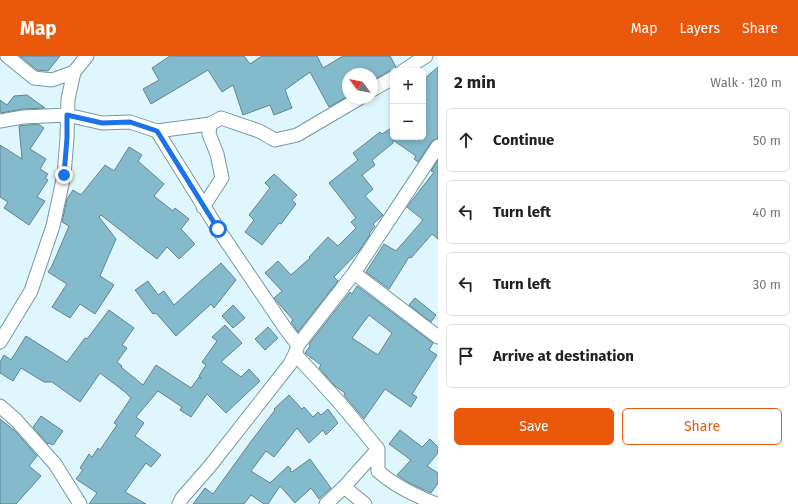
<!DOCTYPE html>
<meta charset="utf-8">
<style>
body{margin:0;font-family:"Fira Sans",sans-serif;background:#f6f6f6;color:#202124}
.controls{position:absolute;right:12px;top:12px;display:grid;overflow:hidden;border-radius:6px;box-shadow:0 2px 6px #0003}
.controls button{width:36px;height:36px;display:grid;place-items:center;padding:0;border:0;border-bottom:1px solid #e0e0e0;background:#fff;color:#202124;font:20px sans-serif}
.compass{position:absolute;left:342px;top:12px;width:36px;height:36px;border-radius:50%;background:#fff;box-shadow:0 2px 6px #0003;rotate:302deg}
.stop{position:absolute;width:12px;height:12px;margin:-9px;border:3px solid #1a73e8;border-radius:50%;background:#fff}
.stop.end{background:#1a73e8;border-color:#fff;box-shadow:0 1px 4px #0008}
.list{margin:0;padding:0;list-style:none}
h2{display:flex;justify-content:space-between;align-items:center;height:52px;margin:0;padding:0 16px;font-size:17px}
h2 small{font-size:13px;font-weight:400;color:#757577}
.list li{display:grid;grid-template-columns:26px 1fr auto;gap:12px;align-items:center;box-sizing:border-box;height:64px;margin:0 8px 8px;padding:0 8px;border:1px solid #e0e0e0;border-radius:6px}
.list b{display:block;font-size:15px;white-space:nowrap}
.list em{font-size:13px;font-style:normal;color:#757577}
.actions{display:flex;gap:8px;padding:12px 16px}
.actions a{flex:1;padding:9px 0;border:1px solid #ea580c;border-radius:6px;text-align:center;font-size:14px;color:#ea580c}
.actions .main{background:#ea580c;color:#fff}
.icon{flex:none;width:22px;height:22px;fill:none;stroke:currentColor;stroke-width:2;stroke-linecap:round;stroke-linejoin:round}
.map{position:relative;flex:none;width:438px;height:448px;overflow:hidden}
header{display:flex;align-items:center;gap:24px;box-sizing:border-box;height:56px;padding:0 20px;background:#ea580c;color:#fff}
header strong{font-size:19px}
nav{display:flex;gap:22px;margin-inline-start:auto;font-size:14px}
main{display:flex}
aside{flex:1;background:#fff}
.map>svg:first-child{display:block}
.building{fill:#84bbcc;stroke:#61838e;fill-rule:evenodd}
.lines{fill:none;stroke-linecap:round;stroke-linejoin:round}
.street-casing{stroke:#7598a3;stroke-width:15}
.street{stroke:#fff;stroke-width:13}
.route{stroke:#1a73e8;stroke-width:5}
</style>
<header>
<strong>Map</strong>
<nav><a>Map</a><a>Layers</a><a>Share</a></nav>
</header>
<main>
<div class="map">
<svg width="438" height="448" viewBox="0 0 438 448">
<rect width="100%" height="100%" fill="#e0f6fd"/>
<path class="building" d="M20,0H60L48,15L37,14Z
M170,0H244L250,8L262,0H317L323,12L343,0H390L396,11L394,14L389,15L372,25V18H348V40L329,51L310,16L285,34L292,52L274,59L270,49L243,59L233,29L222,36L208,14L151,48L143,33L159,24L152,12Z
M438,11V82L432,85L418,106L414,103L416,100L393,84V87L372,104L375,109L362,119L373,133L365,140L383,159L373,168L375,170L369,178L370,179L359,195L334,221L338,225L298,276L291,266L293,264L274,242L282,235L265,217L278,205L291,219L310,202L309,201L328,181L338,190L356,172L351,166L356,162L329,127L358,104L353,97L380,76L382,78L393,71V81H423V24Z
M27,39L45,52L22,53L1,57L0,55V44L7,49L14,40Z
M38,68L44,72L30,93L46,103L40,113L48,118L45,122L48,124L37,141L45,145L29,169L4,152L8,146L0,141V89L22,103L19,70Z
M129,91L142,99L138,105L164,128L154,140L173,155L175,152L189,163L181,173L195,188L179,203L167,191L157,203L101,159L99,161L116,183L100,220L114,229L95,258L80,248L70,262L52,251L67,228L48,216L52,210L69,170L62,166L67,143L73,134L81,139L105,109L114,115Z
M438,104V183L432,178L411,202L409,201L389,233L366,216L384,188L396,195L423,164L407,151L434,116L431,115Z
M274,118L297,139L292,144L296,148L281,168L279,167L262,189L245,176L254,164L249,159L270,132L265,127Z
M221,207L236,224L214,252L211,248L176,280L156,257L153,258L135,234L148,225L158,239L164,235L174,249Z
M357,230L433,287L429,294L437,299L412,338L417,341L411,351L385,333L364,363L344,339L345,337L335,330L319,312L321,309L305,297L310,290L309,288L350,236L352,238ZM369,259L392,277L378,299L352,282Z
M415,242L436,259L431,266L409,249Z
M233,249L245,262L233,272L222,260Z
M109,254L134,272L122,289L127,292L117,306L122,310L121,311L143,329L156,309L191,332L199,321L202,323L199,320L206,309L202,306L217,285L212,281L225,269L242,287L221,306L241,321L249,313L260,325L226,357L207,338L191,361L180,354L182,351L158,335L136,361L144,367L135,380L161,399L151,411L146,407L125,436L146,448H89L97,437L76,423L83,414L80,412L89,398L92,401L98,392L100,394L117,369L114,367L131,342L125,336L100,317L80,346L52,326H44L21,312L13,325L0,317V306L4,299L11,304L26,280L67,306L85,282L87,283Z
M268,271L278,282L265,294L255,283Z
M289,339L302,353L304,351L313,361L318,356L321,359L328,353L338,367L326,379L323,374L309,387L297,372L274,401L266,395L251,415L270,427L288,410L291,413L290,415L292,416L310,403L331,432L319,443L311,432L295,447L280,430L268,448H264L251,439L244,448H193L205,432L213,438L252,384L275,354L274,353Z
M41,360L63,375L53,389L48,387V388L33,371Z
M0,363L15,375L37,400L29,410L41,420L16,448H0Z
M400,374L422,391L430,383L438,391V397L427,410L438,417V427L431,437L409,427L397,419L411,404L389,388Z"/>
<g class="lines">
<defs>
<path id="street" d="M7,0L34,22L52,24L74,16
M403,15L426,0
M372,34L393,22
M0,65L23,61L67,59L102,67L130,66L157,75L210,68L221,62L259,75L275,84L297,79L360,42
M157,75L218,173L285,272L298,289
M203,151L222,122L217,98L209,78L210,68
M354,217L438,281
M0,286L31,235L53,170L64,119L67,82L68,43L74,16L87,0
M295,298L339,346L378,393V415C394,430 416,440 436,448
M0,350L16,364L55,408L80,448
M344,431L365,448
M179,448L182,442L210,410L290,308L295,298L298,289L354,217L438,90
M326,448L344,431L378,393"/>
</defs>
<use href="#street" class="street-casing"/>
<use href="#street" class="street"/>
</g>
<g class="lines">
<path class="route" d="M64,119L67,82V59L102,67L130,66L157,75L218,173"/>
</g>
</svg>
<div class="controls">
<button>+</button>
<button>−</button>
</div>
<svg class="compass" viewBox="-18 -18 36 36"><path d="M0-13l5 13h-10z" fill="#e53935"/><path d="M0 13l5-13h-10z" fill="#757577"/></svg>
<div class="stop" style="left:218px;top:173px"></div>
<div class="stop end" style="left:64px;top:119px"></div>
</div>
<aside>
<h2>2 min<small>Walk · 120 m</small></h2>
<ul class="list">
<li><svg class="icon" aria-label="ahead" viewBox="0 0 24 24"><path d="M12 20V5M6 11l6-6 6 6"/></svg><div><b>Continue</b></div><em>50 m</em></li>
<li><svg class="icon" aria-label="left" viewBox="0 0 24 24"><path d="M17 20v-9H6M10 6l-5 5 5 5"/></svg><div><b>Turn left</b></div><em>40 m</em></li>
<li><svg class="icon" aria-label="left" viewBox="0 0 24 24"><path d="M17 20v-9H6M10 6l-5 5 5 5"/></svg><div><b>Turn left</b></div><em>30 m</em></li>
<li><svg class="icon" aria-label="arrive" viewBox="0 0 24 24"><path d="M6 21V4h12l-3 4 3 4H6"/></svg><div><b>Arrive at destination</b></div></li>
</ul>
<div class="actions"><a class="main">Save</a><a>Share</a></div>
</aside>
</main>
